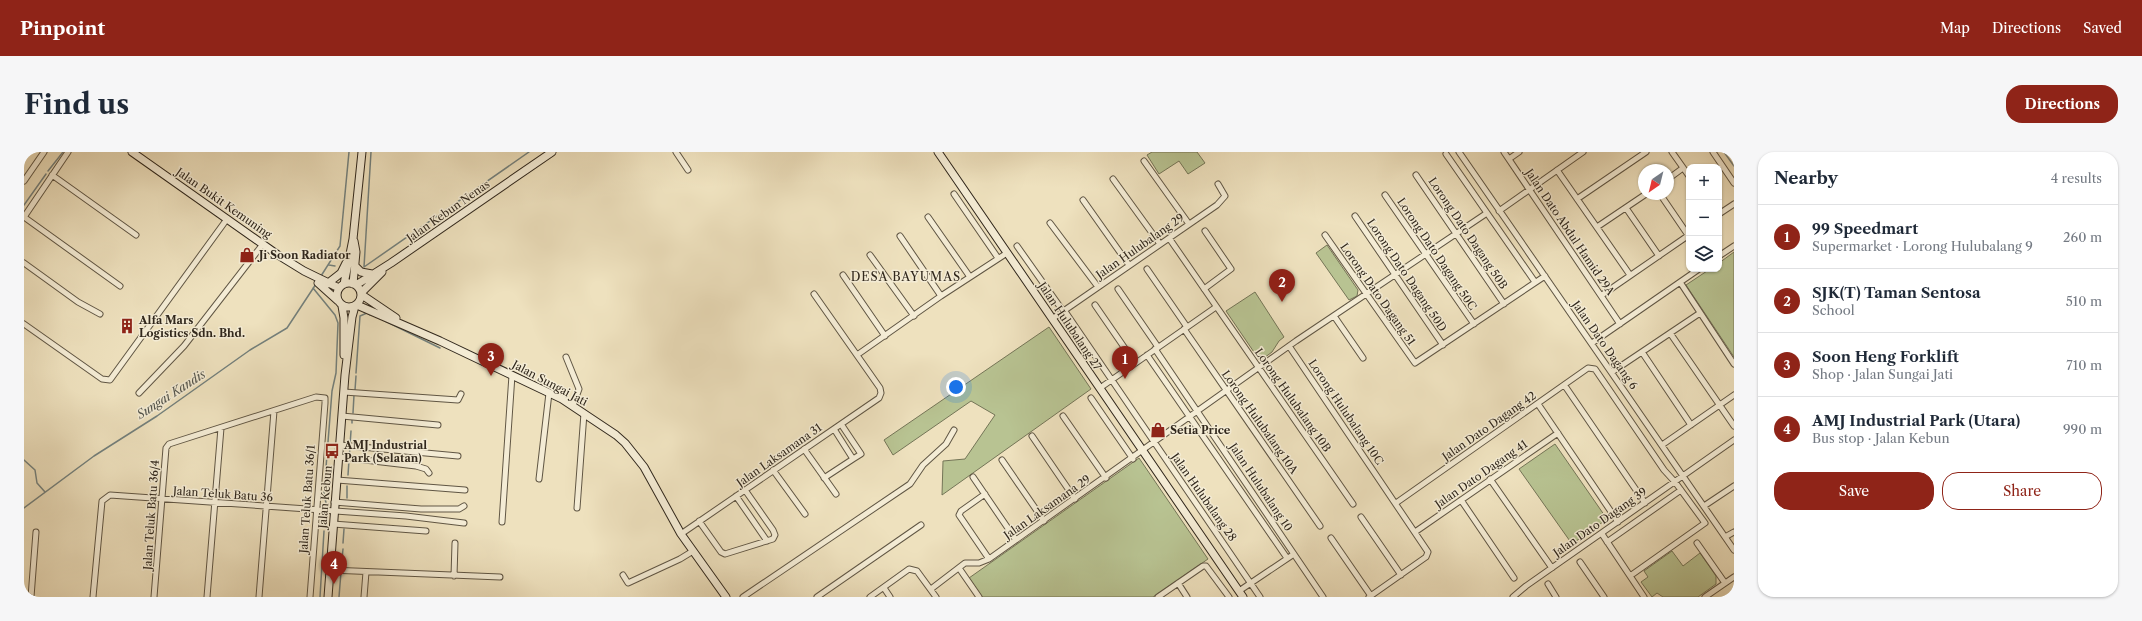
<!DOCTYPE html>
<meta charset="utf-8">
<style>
body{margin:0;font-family:"Libre Caslon Text",serif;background:#f6f6f7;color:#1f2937}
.controls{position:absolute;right:12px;top:12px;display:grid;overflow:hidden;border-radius:8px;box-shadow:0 1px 3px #0004}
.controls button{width:36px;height:36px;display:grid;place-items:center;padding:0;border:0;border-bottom:1px solid #e0e1e3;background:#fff;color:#1f2937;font:20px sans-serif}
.compass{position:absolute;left:1614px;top:12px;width:36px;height:36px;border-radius:50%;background:#fff;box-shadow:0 1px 3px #0004;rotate:215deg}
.you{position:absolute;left:932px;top:235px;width:14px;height:14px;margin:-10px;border:3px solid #fff;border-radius:50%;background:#1a73e8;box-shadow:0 0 0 6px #1a73e833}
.badge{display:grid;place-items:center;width:26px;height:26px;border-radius:50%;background:#8f2418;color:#fff;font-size:13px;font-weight:700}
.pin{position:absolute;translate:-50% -33px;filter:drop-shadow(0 1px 2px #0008)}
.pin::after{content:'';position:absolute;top:21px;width:14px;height:12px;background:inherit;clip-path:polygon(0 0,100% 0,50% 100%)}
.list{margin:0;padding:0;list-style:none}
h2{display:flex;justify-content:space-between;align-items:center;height:52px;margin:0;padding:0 16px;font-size:17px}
h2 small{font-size:13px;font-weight:400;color:#747a83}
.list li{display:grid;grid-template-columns:26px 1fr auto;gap:12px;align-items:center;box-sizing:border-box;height:64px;padding:0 16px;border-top:1px solid #e0e1e3}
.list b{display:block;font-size:15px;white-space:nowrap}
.list p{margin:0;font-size:13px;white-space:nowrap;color:#747a83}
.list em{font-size:13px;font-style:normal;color:#747a83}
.actions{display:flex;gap:8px;padding:12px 16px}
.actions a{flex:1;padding:9px 0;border:1px solid #8f2418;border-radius:16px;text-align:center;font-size:14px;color:#8f2418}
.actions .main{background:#8f2418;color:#fff}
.icon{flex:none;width:22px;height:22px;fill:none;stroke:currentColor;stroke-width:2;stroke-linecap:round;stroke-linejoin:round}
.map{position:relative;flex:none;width:1710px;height:445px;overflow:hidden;border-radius:16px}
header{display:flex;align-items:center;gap:24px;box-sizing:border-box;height:56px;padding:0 20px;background:#8f2418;color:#fff}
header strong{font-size:19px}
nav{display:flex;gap:22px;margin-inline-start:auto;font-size:14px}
.intro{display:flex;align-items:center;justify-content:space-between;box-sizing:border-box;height:96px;padding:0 24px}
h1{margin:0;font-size:28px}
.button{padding:10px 18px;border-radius:16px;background:#8f2418;color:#fff;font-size:14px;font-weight:700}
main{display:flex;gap:24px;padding:0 24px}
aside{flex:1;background:#fff;border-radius:16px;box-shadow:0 1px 3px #0004}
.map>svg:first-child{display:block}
.green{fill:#b8c392;stroke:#747557}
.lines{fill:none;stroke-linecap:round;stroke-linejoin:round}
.stream{stroke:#73807d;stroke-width:1.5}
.street-casing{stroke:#605644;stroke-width:7}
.secondary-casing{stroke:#30271c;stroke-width:9}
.street{stroke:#f4ecd5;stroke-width:5}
.secondary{stroke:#f4ecd5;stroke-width:7}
.labels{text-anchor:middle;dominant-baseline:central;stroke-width:3;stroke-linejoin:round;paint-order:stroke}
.street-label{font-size:11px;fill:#30271c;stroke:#f4ecd5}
.poi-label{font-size:11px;font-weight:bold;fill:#30271c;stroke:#f4ecd5;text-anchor:start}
.neighbourhood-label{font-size:12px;letter-spacing:1px;fill:#30271c;stroke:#f4ecd5}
.water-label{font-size:12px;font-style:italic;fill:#51534c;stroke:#f4ecd5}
</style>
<header>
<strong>Pinpoint</strong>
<nav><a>Map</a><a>Directions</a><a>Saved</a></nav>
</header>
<div class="intro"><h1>Find us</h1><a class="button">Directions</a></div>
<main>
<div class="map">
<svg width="1710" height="445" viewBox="0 0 1710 445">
<rect width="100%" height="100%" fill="#eee1be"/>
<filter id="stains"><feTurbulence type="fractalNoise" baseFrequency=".005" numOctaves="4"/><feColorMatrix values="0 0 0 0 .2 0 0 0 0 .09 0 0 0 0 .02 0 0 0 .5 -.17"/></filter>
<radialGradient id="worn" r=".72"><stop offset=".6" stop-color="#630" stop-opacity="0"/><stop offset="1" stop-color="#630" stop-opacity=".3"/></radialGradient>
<path class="green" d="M1128,0H1173L1181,11L1164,22L1155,9L1135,22L1123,3Z
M1303,93L1334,138L1333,144L1325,148L1292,101Z
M1710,100V205L1662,133L1686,117H1695V111Z
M1231,140L1260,185L1255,189L1248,200L1236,209L1202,159Z
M1025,175L1067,237L918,343L919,309L941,307L971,263L947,249L869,303L860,288Z
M1531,292L1583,367L1548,392L1495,317Z
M1115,306L1184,407L1129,445H958L945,426Z
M1648,399L1659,414L1676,401L1692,424V432L1674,445H1639L1633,441L1628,445L1617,430L1624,425L1620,419Z"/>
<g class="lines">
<path class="stream" d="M347,0L340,115L505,0
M1700,0L1710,14
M24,19L39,0
M0,53L22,22
M305,113L311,114
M297,124L316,94L325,0
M289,136L311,163L314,171L312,221L308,239L300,341L302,351
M361,169L416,196
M332,221L336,164L343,161L346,163
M331,238L332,224
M329,261L330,243
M328,271V268
M326,293L327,279
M325,305L326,296
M0,308L11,318L13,331L21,340
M324,323L325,308
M323,346V334
M0,356L70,304L133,264L226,198L263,176L292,132
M319,391L320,377
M317,417L319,397
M296,445L300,379
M315,445L317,420"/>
<defs>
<path id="street" d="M652,0L664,18
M1435,0L1710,398
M1480,0L1596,172
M1648,0L1665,24
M1689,0L1710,31
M1422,2L1511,130
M1485,7L1495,0
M1120,9L1165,72
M1533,18L1606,123
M28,23L112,83
M1392,23L1480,152
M1089,27L1136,92
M1644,27L1659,16
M0,29L20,0
M930,42L974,106
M1636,42L1664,83
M1361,43L1450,172
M1553,47L1622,0
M1059,48L1105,113
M1602,56L1635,104
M1475,59L1559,0
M1695,62L1710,52
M1331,64L1419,193
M0,65L96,134
M0,65L44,0
M904,65L946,125
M1026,71L1074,135
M1573,75L1622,42
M1301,83L1391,211L1521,124
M876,84L917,144
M1145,86L1329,352
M993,94L1039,159
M846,103L890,164
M1695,104L1710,94
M0,111L54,150L76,162
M1123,117L1163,175
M819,123L861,184
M1656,130L1710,212
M1094,137L1134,195
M1180,137L1207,117L1181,79
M1578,143L1665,83
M1071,153L1111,211
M1040,158L1236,445
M1310,164L1339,206
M1028,167L1193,53L1201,44L1194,32
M0,172L78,227L86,228L203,67
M1160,177L1296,374
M1646,181L1710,274
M1568,191L1675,117
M1265,194L1404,400L1402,405L1345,445
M1131,197L1299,445
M1618,200L1667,273
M833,203L917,144L983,101
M1123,203L1263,406
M542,205L555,237L549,253
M1588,220L1676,161
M1541,234L1621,351
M1076,236L1192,155
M320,240L434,248L437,242
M115,241L160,194L239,92
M1067,246L1109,307
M1514,252L1594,370
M318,264L414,273
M1039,264L1082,326
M810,277L829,307L837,302L817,272
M1008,284L1051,347
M316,293L434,304
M1638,293L1710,243
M780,297L812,342
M315,305L392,314L402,317L405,321
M978,308L1020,369
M749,318L781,362
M949,325L992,388
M800,326L829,307
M515,327L525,241
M1466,327L1528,416
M313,328L441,338
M961,342L937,359L935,363L965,407
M712,344L743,389
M1437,348L1490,426
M310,350L397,357H435L440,354
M1372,351L1564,216L1571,217L1640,318L1651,330L1681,371L1606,424
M1680,354L1710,334
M553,356L560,261
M1337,365L1377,423
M675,369L697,400L701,402L749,387L751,383L749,378L721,338
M478,370L488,223
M309,372L402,379
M1391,380L1534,281
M657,382L855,246L857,241L856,236L790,142
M1578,382L1620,445
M1701,385L1710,380
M1307,386L1347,444
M1583,390L1657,338
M1673,391L1701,431
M1556,410L1580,445
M935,416L955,445
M306,418L476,425
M599,423L604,431L656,407L669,399
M430,424L431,391
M1154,431L1163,445
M1524,432L1532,445
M860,436L866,445
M907,437L941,411H955L965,407L1272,189L1463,61
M1215,439L1270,402
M7,445L12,380
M69,445L78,349L86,343L382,364L440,371
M130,445L142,296L145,292L292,245L301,246V251L286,445
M183,445L197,276
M235,445L250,259
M340,445L342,420
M719,445L886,332L899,313L922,292L930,278
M793,445L897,373
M846,445L885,417L893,419L912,445
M1134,445L1179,414H1182L1205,445
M1489,445L1502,434L1710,288
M1681,445L1710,425"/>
<path id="secondary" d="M108,0L254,103L280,119L315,136
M914,0L1219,445
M331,114L337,120L348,122
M313 143a12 12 0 1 1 24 0a12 12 0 1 1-24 0Z
M294,131L314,149
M303,132L317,121L322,111
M320,132L329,87L338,0
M329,132L332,100L330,89
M332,133L367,111L528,0
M337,141L358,120
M338,143L372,166
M333,153L416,189L538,247L592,283L601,291L620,315L657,382L702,445
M318,154L320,166V203
M304,445L321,223L328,165L331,154"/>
</defs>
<use href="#street" class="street-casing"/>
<use href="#secondary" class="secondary-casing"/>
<use href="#street" class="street"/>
<use href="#secondary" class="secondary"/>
</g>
<defs>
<symbol id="shop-bare" viewBox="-9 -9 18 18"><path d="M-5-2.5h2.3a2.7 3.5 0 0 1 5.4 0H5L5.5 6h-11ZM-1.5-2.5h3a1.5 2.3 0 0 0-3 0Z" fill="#8f2418" stroke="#f4ecd5" stroke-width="2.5" paint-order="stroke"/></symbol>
<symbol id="building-bare" viewBox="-9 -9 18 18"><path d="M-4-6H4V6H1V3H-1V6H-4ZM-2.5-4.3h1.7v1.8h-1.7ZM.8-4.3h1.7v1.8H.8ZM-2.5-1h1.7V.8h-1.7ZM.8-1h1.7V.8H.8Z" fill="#8f2418" stroke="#f4ecd5" stroke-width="2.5" paint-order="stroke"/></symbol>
<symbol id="bus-bare" viewBox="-9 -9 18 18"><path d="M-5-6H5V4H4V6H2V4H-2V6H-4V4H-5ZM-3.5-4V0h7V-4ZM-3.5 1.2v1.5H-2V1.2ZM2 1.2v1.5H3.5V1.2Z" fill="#8f2418" stroke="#f4ecd5" stroke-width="2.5" paint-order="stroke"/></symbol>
</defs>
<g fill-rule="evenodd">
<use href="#shop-bare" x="212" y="92" width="22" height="22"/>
<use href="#building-bare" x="92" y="163" width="22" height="22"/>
<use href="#shop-bare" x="1123" y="267" width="22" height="22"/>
<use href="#bus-bare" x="297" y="288" width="22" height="22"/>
</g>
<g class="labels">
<g class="street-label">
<text transform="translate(200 51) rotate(35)">Jalan Bukit Kemuning</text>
<text transform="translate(424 59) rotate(-35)">Jalan Kebun Nenas</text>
<text transform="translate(1546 80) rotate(56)">Jalan Dato Abdul Hamid 29A</text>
<text transform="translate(1444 81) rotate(56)">Lorong Dato Dagang 50B</text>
<text transform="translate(1116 94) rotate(-35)">Jalan Hulubalang 29</text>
<text transform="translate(1413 102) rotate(56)">Lorong Dato Dagang 50C</text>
<text transform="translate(1383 123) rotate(56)">Lorong Dato Dagang 50D</text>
<text transform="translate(1354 142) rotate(55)">Lorong Dato Dagang 51</text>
<text transform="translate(1046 174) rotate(56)">Jalan Hulubalang 27</text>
<text transform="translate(1581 193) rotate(55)">Jalan Dato Dagang 6</text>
<text transform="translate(526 231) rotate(28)">Jalan Sungai Jati</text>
<text transform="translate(1269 248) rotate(55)">Lorong Hulubalang 10B</text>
<text transform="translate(1322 260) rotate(56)">Lorong Hulubalang 10C</text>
<text transform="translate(1236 270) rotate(55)">Lorong Hulubalang 10A</text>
<text transform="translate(1465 274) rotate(-35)">Jalan Dato Dagang 42</text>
<text transform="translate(755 303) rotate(-35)">Jalan Laksamana 31</text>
<text transform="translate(1457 322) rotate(-35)">Jalan Dato Dagang 41</text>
<text transform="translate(1237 335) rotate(56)">Jalan Hulubalang 10</text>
<text transform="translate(199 342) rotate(4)">Jalan Teluk Batu 36</text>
<text transform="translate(301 345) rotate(-85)">Jalan Kebun</text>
<text transform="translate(1180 345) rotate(55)">Jalan Hulubalang 28</text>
<text transform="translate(283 347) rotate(-86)">Jalan Teluk Batu 36/1</text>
<text transform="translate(1023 355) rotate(-35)">Jalan Laksamana 29</text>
<text transform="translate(127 363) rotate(-86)">Jalan Teluk Batu 36/4</text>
<text transform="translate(1576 370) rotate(-35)">Jalan Dato Dagang 39</text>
</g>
<g class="poi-label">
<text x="235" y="103">Ji Soon Radiator</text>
<text x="115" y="168">Alfa Mars<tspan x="115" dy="13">Logistics Sdn. Bhd.</tspan></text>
<text x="1146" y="278">Setia Price</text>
<text x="320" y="293">AMJ Industrial<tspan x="320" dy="13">Park (Selatan)</tspan></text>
</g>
<g class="neighbourhood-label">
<text x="882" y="124">DESA BAYUMAS</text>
</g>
<g class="water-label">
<text transform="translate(147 242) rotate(-33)">Sungai Kandis</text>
</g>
</g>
<rect width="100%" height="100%" filter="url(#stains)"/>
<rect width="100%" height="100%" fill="url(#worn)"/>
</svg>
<div class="controls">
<button>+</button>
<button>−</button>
<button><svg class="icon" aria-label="layers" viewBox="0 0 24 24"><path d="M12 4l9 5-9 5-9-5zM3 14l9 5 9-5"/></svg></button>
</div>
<svg class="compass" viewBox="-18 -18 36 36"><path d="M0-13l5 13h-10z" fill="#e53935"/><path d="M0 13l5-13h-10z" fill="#747a83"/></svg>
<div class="you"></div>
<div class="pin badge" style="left:1101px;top:227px">1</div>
<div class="pin badge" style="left:1258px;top:150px">2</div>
<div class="pin badge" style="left:467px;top:224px">3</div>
<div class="pin badge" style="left:310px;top:432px">4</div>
</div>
<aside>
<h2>Nearby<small>4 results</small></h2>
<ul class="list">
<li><span class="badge">1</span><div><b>99 Speedmart</b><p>Supermarket · Lorong Hulubalang 9</p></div><em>260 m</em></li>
<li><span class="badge">2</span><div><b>SJK(T) Taman Sentosa</b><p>School</p></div><em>510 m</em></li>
<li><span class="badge">3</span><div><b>Soon Heng Forklift</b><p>Shop · Jalan Sungai Jati</p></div><em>710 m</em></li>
<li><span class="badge">4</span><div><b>AMJ Industrial Park (Utara)</b><p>Bus stop · Jalan Kebun</p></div><em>990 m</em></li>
</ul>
<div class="actions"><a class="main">Save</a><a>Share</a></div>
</aside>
</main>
